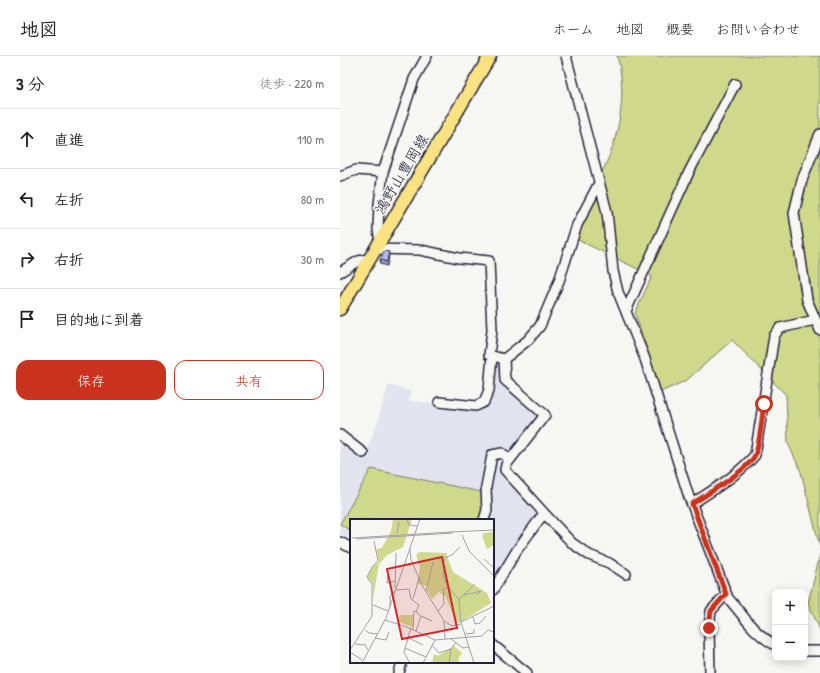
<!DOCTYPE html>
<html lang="ja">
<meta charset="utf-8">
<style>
body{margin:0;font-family:"Patrick Hand","Klee One",sans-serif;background:#f2f2f2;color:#222}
.controls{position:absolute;right:12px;bottom:12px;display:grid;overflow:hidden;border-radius:8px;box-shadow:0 2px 10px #0003}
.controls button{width:36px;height:36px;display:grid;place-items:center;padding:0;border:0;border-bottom:1px solid #e0e0e0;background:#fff;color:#222;font:20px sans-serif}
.stop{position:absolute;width:12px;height:12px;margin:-9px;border:3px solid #c8321e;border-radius:50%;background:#fff}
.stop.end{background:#c8321e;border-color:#fff;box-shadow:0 1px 4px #0008}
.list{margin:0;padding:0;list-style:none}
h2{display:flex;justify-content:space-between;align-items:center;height:52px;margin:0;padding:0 16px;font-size:17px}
h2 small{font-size:13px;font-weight:400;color:#767676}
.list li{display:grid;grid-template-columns:26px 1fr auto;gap:12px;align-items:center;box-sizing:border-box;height:60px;padding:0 16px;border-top:1px solid #e0e0e0}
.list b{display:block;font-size:15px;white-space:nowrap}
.list em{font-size:13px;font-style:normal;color:#767676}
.actions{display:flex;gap:8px;padding:12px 16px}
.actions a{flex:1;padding:9px 0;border:1px solid #c8321e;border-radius:12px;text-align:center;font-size:14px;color:#c8321e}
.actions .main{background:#c8321e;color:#fff}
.icon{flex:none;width:22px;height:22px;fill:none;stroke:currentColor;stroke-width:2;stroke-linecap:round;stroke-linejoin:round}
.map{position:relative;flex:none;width:480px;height:617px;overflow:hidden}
header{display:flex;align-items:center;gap:24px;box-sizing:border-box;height:56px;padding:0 20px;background:#fff;border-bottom:1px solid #e0e0e0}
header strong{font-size:19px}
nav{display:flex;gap:22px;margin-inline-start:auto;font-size:14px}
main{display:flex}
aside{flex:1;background:#fff}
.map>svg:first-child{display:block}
.built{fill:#e3e3ef}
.green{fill:#ced98c;stroke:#787e64}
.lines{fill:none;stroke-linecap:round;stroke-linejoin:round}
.minor-casing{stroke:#22223b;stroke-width:12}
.major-casing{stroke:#22223b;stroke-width:15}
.minor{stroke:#f6f6f2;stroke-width:9}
.major{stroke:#f8e281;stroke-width:12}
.wall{fill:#9d9dc8;stroke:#22223b}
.building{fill:#b6b6e8;stroke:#22223b}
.route{stroke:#c8321e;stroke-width:5}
.labels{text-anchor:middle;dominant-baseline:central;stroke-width:3;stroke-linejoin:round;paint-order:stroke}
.street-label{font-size:15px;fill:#22223b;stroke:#f6f6f2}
.inset-road{fill:none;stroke:#a1a1a9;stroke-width:1}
.view{fill:#d62828;fill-opacity:0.15;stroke:#d62828;stroke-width:2}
.inset-edge{fill:none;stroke:#22223b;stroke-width:2}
</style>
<header>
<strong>地図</strong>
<nav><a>ホーム</a><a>地図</a><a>概要</a><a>お問い合わせ</a></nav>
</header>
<main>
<aside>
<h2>3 分<small>徒歩 · 220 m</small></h2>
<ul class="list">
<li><svg class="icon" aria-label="ahead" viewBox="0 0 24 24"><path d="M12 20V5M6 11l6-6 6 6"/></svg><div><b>直進</b></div><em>110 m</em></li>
<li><svg class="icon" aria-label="left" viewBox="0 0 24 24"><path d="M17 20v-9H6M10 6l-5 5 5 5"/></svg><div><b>左折</b></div><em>80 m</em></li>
<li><svg class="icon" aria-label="right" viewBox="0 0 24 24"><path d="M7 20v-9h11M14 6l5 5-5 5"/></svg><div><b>右折</b></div><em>30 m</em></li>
<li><svg class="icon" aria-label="arrive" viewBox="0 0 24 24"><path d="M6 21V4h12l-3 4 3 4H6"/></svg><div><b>目的地に到着</b></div></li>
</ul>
<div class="actions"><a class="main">保存</a><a>共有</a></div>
</aside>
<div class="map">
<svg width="480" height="617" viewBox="0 0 480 617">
<rect width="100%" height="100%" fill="#f6f6f2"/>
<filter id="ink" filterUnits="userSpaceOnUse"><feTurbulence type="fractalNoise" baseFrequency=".025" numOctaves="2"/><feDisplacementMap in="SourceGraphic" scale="8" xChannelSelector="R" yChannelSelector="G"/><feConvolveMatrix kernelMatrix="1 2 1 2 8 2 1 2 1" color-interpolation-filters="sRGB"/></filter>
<g filter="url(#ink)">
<path class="built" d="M154,303L161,310V327L198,359V364L160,412L200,458L153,531V464H11V484L0,478V384L22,400L31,384L37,368L48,329L71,335L69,345L141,351Z"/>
<path class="green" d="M277,0H480V491L461,416L448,387L446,339L392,284L347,324L321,336L295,257L312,220L228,179C238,158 250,140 260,120C279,85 288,38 277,0Z
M31,413L141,436L145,451L141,464H11V475L0,468Z
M480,499V574L468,547Z"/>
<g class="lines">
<defs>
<path id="minor" d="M226,0L267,156L273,215L278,236L305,303L349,441L388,542C405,561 412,576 435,589
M480,78L462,124L454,157L467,244L480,274
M0,120L16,114L43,116
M40,186L38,173L39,148L43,116L74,23L87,0
M35,193L80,194L119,202L149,205L152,274L149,299L164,303
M0,216L18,205L30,202
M286,255L349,116L395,28
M164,303L188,284L200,270L219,225L237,169L259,127
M99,346L136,350L144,346L149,334L152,300
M0,379L23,397
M352,448C374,433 397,420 415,399L434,280L440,272L475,264
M204,457L232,487L249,499L269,507L286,518
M144,464L147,454L146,431L152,399L162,397L170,404
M0,486L11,492
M153,534L177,494L204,457L165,414L166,409L205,359L165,324L164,303
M153,589L187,617
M465,595H480
M59,617L62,606
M370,617L369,572L371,555L386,538"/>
<path id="major" d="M0,253L150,0"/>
</defs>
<use href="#minor" class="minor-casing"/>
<use href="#major" class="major-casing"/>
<use href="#minor" class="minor"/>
<use href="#major" class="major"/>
</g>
<path class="wall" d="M49,200L47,210L40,208V204Z"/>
<path class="building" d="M44,195L49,196L47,206L40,204Z"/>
</g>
<g class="lines" filter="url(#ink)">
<path class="route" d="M369,572L371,555L386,538L352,448C367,438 408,414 415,399C420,388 422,361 424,348"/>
</g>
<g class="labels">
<g class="street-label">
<text transform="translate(61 118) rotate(-59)">鴻野山豊岡線</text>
</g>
</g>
<g transform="translate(10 463)">
<rect width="144" height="144" fill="#f6f6f2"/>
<path d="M43,0H62L53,28L37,36L29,45L23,80V65L17,58L22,48L29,43L26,30L32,29L41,12ZM144,13V26L137,30L132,17L134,14ZM69,33L96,34L103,53L137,74L141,84L109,104H106L96,78L89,73L82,80L77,72L78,67L67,65L70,48L66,36ZM50,96H64L63,108L48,103ZM104,127L112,134L108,140L110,144H82L84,135L88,137Z" fill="#ced98c"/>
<path class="inset-road" d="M57,0L59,6L67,7M100,13L144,11M47,15L49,3M112,16L119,32L144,57M2,19L101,13M6,20L103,14M110,28L102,36L94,39L93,57L98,68L109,80L111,103M60,30L61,41L73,68L94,102L102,107L111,105M134,40L144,49M38,56L37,64L45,62M45,69L46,34M46,71L59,70L61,80L69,86L66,93L71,97L66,112M76,72L83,43M114,76L131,72L126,76M63,80L69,59M109,80L125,65M23,86L38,92M40,88V77L45,72M88,92L94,85L93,71L98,68M71,97L82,102M123,98L125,105L130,104L136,97M35,101L57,108L85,121L132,117L138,111L144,113M94,102L95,120M63,110L64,92H66M15,111L19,114L28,115M116,115L124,114V110M25,119L36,121L39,113M59,119L73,126M101,120L113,129L119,128M5,125L15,126L18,131M82,126L89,134L101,130L106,123M55,129L76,138M0,131L22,97V65L17,58L22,48L28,42L24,22M0,133L12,141M46,143L61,144M59,143L54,133L61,109M12,144L36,99L70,0M73,144L85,121M99,144L101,130M124,144L111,103L144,87"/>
<path class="view" d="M92,38L107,109L52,120L37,50Z"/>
<rect width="144" height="144" class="inset-edge"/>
</g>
</svg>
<div class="controls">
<button>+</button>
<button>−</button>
</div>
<div class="stop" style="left:424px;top:348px"></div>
<div class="stop end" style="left:369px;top:572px"></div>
</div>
</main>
